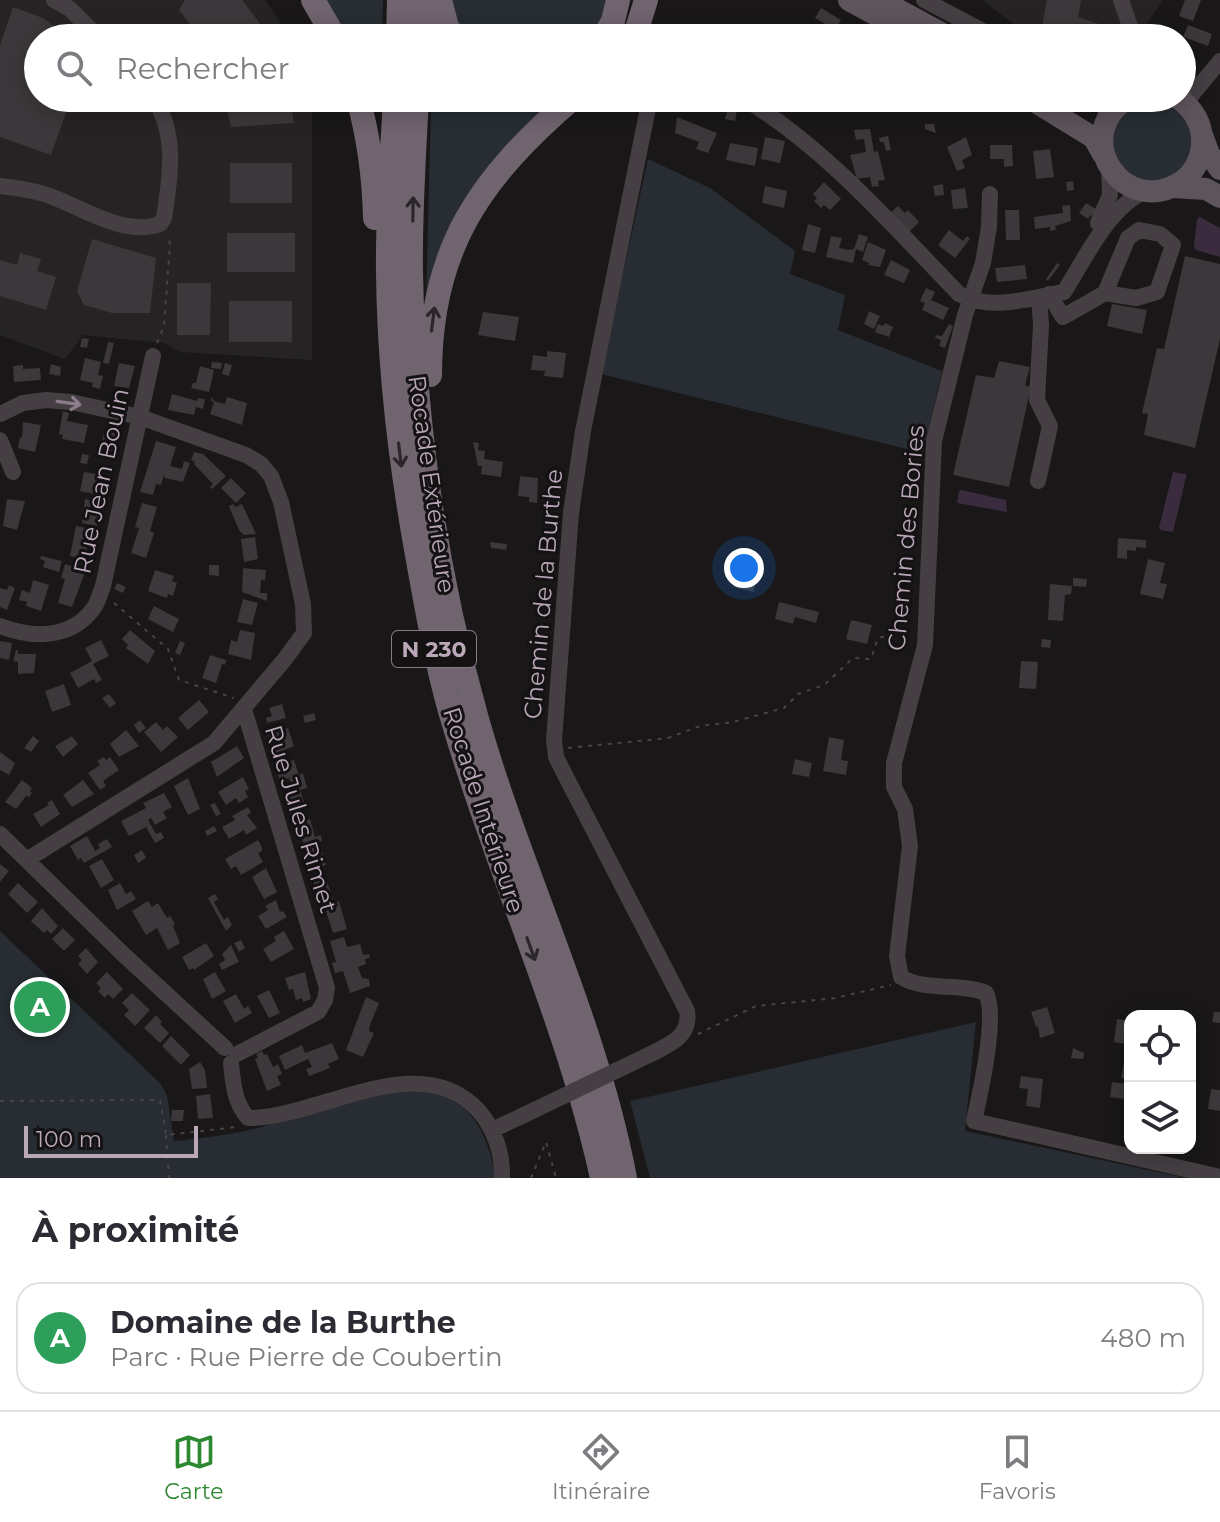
<!DOCTYPE html>
<html lang="fr">
<meta charset="utf-8">
<style>
body{margin:0;font-family:Montserrat,sans-serif;background:#f2f2f3;color:#2b2b33}
.controls{position:absolute;right:24px;bottom:24px;display:grid;overflow:hidden;border-radius:16px;box-shadow:0 4px 20px #0003}
.controls button{width:72px;height:72px;display:grid;place-items:center;padding:0;border:0;border-bottom:2px solid #e1e1e2;background:#fff;color:#2b2b33;font:40px sans-serif}
.scale{position:absolute;left:24px;bottom:20px;width:174px;box-sizing:border-box;padding-left:8px;border:4px solid #baa8b9;border-top:0;font-size:22px;line-height:28px;white-space:nowrap;color:#baa8b9;-webkit-text-stroke:6px #141213;paint-order:stroke}
.you{position:absolute;left:744px;top:568px;width:28px;height:28px;margin:-20px;border:6px solid #fff;border-radius:50%;background:#1a73e8;box-shadow:0 0 0 12px #1a73e833}
.badge{display:grid;place-items:center;width:52px;height:52px;border-radius:50%;background:#2d8931;color:#fff;font-size:26px;font-weight:700}
.pin{position:absolute;translate:-50% -50%;border:4px solid #fff;box-shadow:0 2px 8px #0006}
.list{margin:0;padding:0;list-style:none}
h2{display:flex;justify-content:space-between;align-items:center;height:104px;margin:0;padding:0 32px;font-size:34px}
h2 small{font-size:26px;font-weight:400;color:#7c7c81}
.list li{display:grid;grid-template-columns:52px 1fr auto;gap:24px;align-items:center;box-sizing:border-box;height:112px;margin:0 16px 16px;padding:0 16px;border:2px solid #e1e1e2;border-radius:24px}
.list b{display:block;font-size:30px;white-space:nowrap}
.list p{margin:0;font-size:26px;white-space:nowrap;color:#7c7c81}
.list em{font-size:26px;font-style:normal;color:#7c7c81}
.icon{flex:none;width:44px;height:44px;fill:none;stroke:currentColor;stroke-width:2;stroke-linecap:round;stroke-linejoin:round}
.map{position:relative;flex:none;width:1220px;height:1178px;overflow:hidden}
.search{position:absolute;background:#fff;box-shadow:0 4px 20px #0003;left:24px;right:24px;top:24px;height:88px;display:flex;align-items:center;gap:20px;box-sizing:border-box;padding:0 28px;border-radius:44px;color:#7c7c81;font-size:30px}
.sheet{height:232px;background:#fff}
nav{display:flex;justify-content:space-around;align-items:center;box-sizing:border-box;height:112px;border-top:2px solid #e1e1e2;background:#fff;font-size:22px;color:#7c7c81}
nav a{display:grid;justify-items:center;gap:4px}
nav .on{color:#2d8931}
.map>svg:first-child{display:block}
.built{fill:#262325}
.green{fill:#272d32}
.water{fill:#3a2c3e}
.building{fill:#3b373a}
.lines{fill:none;stroke-linecap:round;stroke-linejoin:round}
.path{stroke:#4a424a;stroke-width:2;stroke-dasharray:4 6;stroke-linecap:butt}
.minor{stroke:#453f44;stroke-width:16}
.major{stroke:#5e545c;stroke-width:22}
.highway{stroke:#70646f;stroke-width:24}
.minor-bridge{stroke:#453f44;stroke-width:16}
.oneway{stroke:#2b262a}
.oneway2{stroke:#8b7e8a}
.labels{text-anchor:middle;dominant-baseline:central;stroke-width:6;stroke-linejoin:round;paint-order:stroke}
.shield{fill:#141213;stroke:#887b87;stroke-width:2}
.shield-label{font-size:22px;font-weight:bold;fill:#baa8b9}
.street-label{font-size:24px;fill:#baa8b9;stroke:#141213}
</style>
<div class="map">
<svg width="1220" height="1178" viewBox="0 0 1220 1178">
<rect width="100%" height="100%" fill="#191718"/>
<path class="built" d="M0,0H265L291,38H38V98H312V360L180,352L164,343L83,335L65,359L0,335Z
M982,0H1163L1145,26L1127,38H1032Z"/>
<path class="green" d="M318,0H383L382,38H340Z
M449,0H607L604,14L591,38H468L455,22Z
M432,98H565L528,130L426,302L431,110H435V102L431,101Z
M1111 141a41 41 0 1 1 82 0a41 41 0 1 1-82 0Z
M648,159L710,188L795,251L790,274L845,295L838,330L942,371L923,453L601,374Z
M0,931L160,1083L167,1095L174,1141C202,1138 231,1135 258,1128C308,1114 407,1074 453,1101C482,1117 489,1149 497,1178H0Z
M976,1022L965,1131L1186,1178H650L630,1101Z"/>
<path class="water" d="M1200,217L1220,228V257L1196,250L1194,247L1197,219Z
M1173,472L1186,474V477L1173,532L1161,530L1159,527Z
M961,490L1006,500L1007,512L957,503L959,491Z"/>
<path class="building" d="M185,0H242L271,38H201L179,10Z
M1047,0H1081L1078,17L1105,26L1103,38L1040,36Z
M1185,0H1201L1193,21L1179,16Z
M13,7L43,18L70,38H38V98H71L51,155L0,137V45Z
M821,8L841,20L835,30L815,18Z
M1188,25L1212,34L1208,46L1183,37Z
M268,98H290L294,123L231,127L227,110Z
M728,108L737,110L735,121L725,119Z
M677,117L717,133L708,153L696,149L699,142L675,133Z
M925,124H934L936,133L925,129Z
M870,129L874,152L878,151L885,180L878,181L879,186L872,187L870,177L857,179L850,155L866,152L864,139L856,140L854,130Z
M888,136L891,150L886,151L884,142H880L879,138Z
M765,137L785,141L780,163L761,159Z
M966,137L972,155L962,160L965,168L957,171L947,147Z
M730,143L758,148L755,166L726,160Z
M990,145H1012L1013,166L1004,167V159H990Z
M1050,149L1054,177L1036,179L1033,151Z
M230,163H292V203H230Z
M1073,181L1074,190L1067,191L1066,182Z
M824,182L841,199L830,210L824,205L821,208L814,201L817,198L813,194Z
M943,184L944,195L935,196L933,186Z
M765,186L787,191L784,208L762,203Z
M965,188L968,208L953,209L951,190Z
M1086,203L1099,211L1095,218L1091,215L1088,219L1079,213Z
M1070,205L1071,221L1055,226L1056,230L1050,231V227L1035,229L1034,217L1063,213L1062,206Z
M898,206L905,213L908,210L919,222L908,233L889,214Z
M1005,210H1019L1020,240H1006Z
M808,224L821,228L815,253L802,250Z
M949,230L963,241L967,236L970,239L955,258L938,245Z
M227,233H295V272H227Z
M859,234L868,237L863,252L856,249L853,263L826,257L831,236L842,238L839,248L849,250L854,249Z
M92,239L156,258L150,313H112L84,305L77,291Z
M868,242L886,250L880,267L868,265L869,263L862,260Z
M20,253L41,259L37,271L56,277L46,310L0,296V260L17,265Z
M1185,256L1220,264V339L1195,448L1144,435L1148,414L1142,413L1157,348L1164,349Z
M891,260L910,270L904,283L884,275Z
M1057,263L1060,265L1048,281L1046,279Z
M1025,265L1027,279L997,282L995,268Z
M177,283H211L210,335H177Z
M926,288L935,292L931,300L949,308L943,320L922,310L925,303L920,301Z
M229,301H292V342H229Z
M1112,304L1147,310L1142,334L1107,326Z
M869,311L880,316L874,329L864,324Z
M483,312L519,317L515,341L478,335Z
M885,323L893,327L889,337L875,332L878,324L883,326Z
M949,324L953,326L945,348L939,346L941,340L935,338L936,335L942,336Z
M82,338L89,339L87,348L80,347Z
M108,342L114,343L109,364L103,363Z
M547,351L566,353L563,378L544,376L545,371L531,370L533,355L547,357Z
M85,358L101,362L98,375L103,376L100,389L92,387L93,383L80,380Z
M999,361L1030,367L1025,385L1031,387L1009,487L953,475L976,375L994,378Z
M212,362L222,363L221,369L211,368Z
M119,363L135,366L129,388L114,386Z
M225,363L232,365L229,376L222,374Z
M51,364L61,367L60,376L49,374Z
M23,365V369L40,368L41,380L14,382L13,366Z
M200,366L214,370L209,392L191,388L193,383H196Z
M172,394L197,401L198,398L205,399L203,409L196,407L194,415L168,410Z
M212,397L214,401L225,404L227,397L247,403L242,425L210,414L214,402L211,401Z
M63,411L69,413L67,421L88,425L84,443L62,439L63,435L59,434Z
M23,422L41,425L35,452L18,448L20,437L22,438Z
M109,429L120,431L116,453L100,449L104,433L108,434Z
M156,441L176,447L170,466L182,469L184,461L190,463L183,482L165,478L164,475L161,485L156,484L153,495L140,492Z
M473,442L479,443L478,450L485,451L484,459L503,462L501,477L481,474L482,466H478Z
M194,452L203,454L226,476L212,489L210,487L213,484L194,464L195,462L191,460Z
M82,454L89,455L87,464L80,463Z
M84,472L102,475L100,487L106,488L104,496L80,491Z
M520,476L538,478L537,503L529,502V497L518,496Z
M231,478L246,493L236,503L221,488Z
M7,499L25,501L17,530L3,526Z
M85,499L104,503L97,526L82,523Z
M142,503L157,507L150,531L154,533L146,558L131,553L139,528L135,527Z
M233,504L235,507L242,504L256,534L244,535L239,530L230,509L229,506Z
M76,526L91,529L85,559L70,556Z
M255,537L258,559L244,562L241,539Z
M1118,538L1146,540V548L1136,547V551L1127,550V559L1117,558Z
M490,542L507,544L506,550L491,548Z
M41,556L62,561L59,572L43,567L45,561L40,559Z
M1148,559L1165,563L1160,583L1167,584L1163,599L1140,594Z
M65,564L86,570L72,607L58,603L65,579L61,578Z
M209,565H219V576L209,575Z
M243,568L266,570L265,580H261L260,593H267V601L242,592Z
M155,570L174,576L172,581L177,583L173,596L168,594L167,598L148,591Z
M1073,578L1087,579L1086,587L1073,586Z
M736,579L755,584L754,592L733,587Z
M33,580L49,585L41,611L26,606L27,602L19,600L22,590L30,593Z
M117,583L126,587L123,593L114,589Z
M1050,584L1072,586L1071,594L1065,595L1063,621L1048,620Z
M9,585L15,588L7,610L0,607V588L7,590Z
M243,599L258,603L252,625L237,622Z
M779,602L819,612L816,623L795,617L793,624L775,619Z
M154,606L179,619L173,632L148,619Z
M851,620L872,625L867,644L846,639Z
M130,630L155,651L148,664L126,648L128,645L122,639Z
M240,630L255,633L251,660L228,654L231,640L237,642Z
M1042,639L1051,640L1050,648L1041,647Z
M101,640L109,656L93,664L102,680L96,683L94,679L78,688L70,673L92,661L85,648Z
M0,641L12,643L9,660L0,658Z
M180,641L185,643L180,655L175,653Z
M16,650H18V654H36L34,673L18,674V662L13,661Z
M210,655L226,660L225,665L222,664L216,683L202,678Z
M1021,661L1038,662L1036,689L1019,688Z
M64,684L71,705L52,712L45,691Z
M109,694L116,703L110,708L102,698Z
M199,700L209,712L188,730L178,718Z
M282,704L286,718L267,723L266,718L272,716L269,708Z
M314,713L316,720L305,723L303,716Z
M140,720L146,728L139,733L134,725Z
M156,722L163,730L167,726L178,737L161,752L144,732Z
M288,728L294,746L273,755L271,748H274L267,734Z
M126,730L139,746L119,757L110,744Z
M33,736L39,741L31,752L24,748Z
M72,736L78,744L63,757L55,746Z
M829,737L844,740L841,760L848,761L846,775L823,771Z
M237,746L244,758L217,777L211,762Z
M0,752L15,763L9,775L0,770Z
M104,757L106,760L110,757L119,770L103,781L106,786L100,790L88,773L100,765L97,761Z
M795,759L812,763L809,777L792,774Z
M294,760L299,775L303,773L307,788L300,790L306,807L289,812L284,794L293,791L292,786L289,778L280,781L275,766Z
M243,777L249,789L245,791L248,797L239,803L236,798L226,805L218,792Z
M188,778L200,809L188,815L174,786Z
M22,780L32,788L30,791L32,793L29,797L26,796L16,809L5,802Z
M83,780L94,794L72,807L63,795Z
M164,793L172,807L163,812L167,818L155,825L151,818L148,820L156,834L161,832L164,838L155,843L146,827L129,836L121,821L146,808L143,803Z
M52,800L60,814L41,827L33,814L49,805L47,803Z
M215,803L221,814L216,816L210,805Z
M248,807L251,813L247,815L257,828L246,835L244,830L229,839L222,827L235,820L232,816Z
M310,819L315,837L321,835L322,841L319,842L326,865L313,869L296,823Z
M214,826L217,831L207,836L205,831Z
M87,836L95,851L100,848L98,844L107,839L112,847L84,863L81,858L78,860L70,846Z
M258,840L262,847V851L258,853L263,862L241,875L236,866L231,869L225,859Z
M142,850L146,858L138,863L134,855Z
M102,859L114,880L101,888L89,866Z
M0,864L9,871L0,882Z
M266,868L277,892L264,899L252,877Z
M326,878L333,899L319,903L313,881Z
M18,883L38,902L27,913L8,894Z
M120,883L126,894L131,891L136,899L117,910L108,890Z
M215,894L218,899L214,902L224,920L228,917L232,925L226,931L208,898Z
M276,900L280,912L283,911L287,917L266,929L258,916L268,910L265,906Z
M148,901L152,907L158,903L167,918L170,916L175,924L173,926L180,943L168,950L157,928L146,935L132,911Z
M339,901L347,929L333,933L326,911L323,912L321,906Z
M42,908L58,926L51,934L47,930L44,933L31,921Z
M63,928L75,940L64,951L52,939Z
M284,931L294,949L271,962L263,949L276,941L274,937Z
M344,937L347,947L360,944L363,955L369,954L370,958L365,959L366,964L358,967L362,978L369,979L370,986L350,993L343,971L335,973L332,963L336,962L330,941Z
M241,940L245,948L239,952L234,943Z
M206,943L214,956L194,970L193,968L189,970L182,957Z
M231,945L239,962L222,970L219,964L225,960L222,954Z
M86,948L98,962L87,974L78,964L82,960L78,956Z
M107,972L123,989L113,999L108,994L105,998L98,991L101,988L96,983Z
M215,972L226,991L212,999L203,979Z
M305,972L311,999L303,1002L302,998L296,1000L293,989L289,990L285,978Z
M269,990L280,1013L269,1018L257,996Z
M132,993L150,1010L135,1026L124,1015L129,1010L122,1003Z
M236,994L244,1009L248,1006L252,1013L235,1023L223,1001Z
M366,997L379,1003L370,1025L369,1031L374,1033L363,1057L346,1050Z
M1047,1007L1055,1033L1040,1038L1038,1026L1036,1027L1031,1012Z
M1214,1012H1220V1023L1212,1022Z
M156,1015L162,1022L160,1024L169,1033L160,1043L144,1028Z
M1117,1019L1130,1021V1034L1126,1044L1114,1042Z
M171,1036L190,1055L181,1065L162,1046Z
M332,1043L339,1059L328,1064L330,1068L309,1076L306,1069L312,1067L308,1059L285,1070L279,1056L302,1045L305,1053Z
M1073,1048L1084,1053L1083,1059L1071,1058Z
M262,1051L264,1055L267,1054L273,1067L278,1064L282,1074L277,1076L281,1085L267,1091L255,1059L258,1058L256,1054Z
M200,1062L205,1070L207,1088L192,1089L189,1069Z
M1124,1063L1130,1064V1079L1121,1078Z
M1021,1076L1043,1079L1040,1108L1026,1106L1028,1089L1019,1088Z
M1112,1082L1127,1084L1125,1099L1110,1097Z
M1211,1089L1220,1090V1111L1208,1109Z
M210,1094L213,1118L198,1119L196,1096Z
M172,1110H184L183,1121H171Z"/>
<g class="lines">
<path class="path" d="M1182,64L1196,66
M157,343L164,326L170,245L168,235
M114,603L168,649L179,680L234,698
M568,748L668,738L700,726L733,722L784,708L798,694L824,685L853,658L871,659L878,638L887,636
M698,1034L756,1006L835,998L891,985
M0,1101L160,1100L166,1135L237,1127
M166,1135L169,1178
M531,1178L546,1142L556,1178"/>
<path class="minor" d="M54,0L70,9L99,38
M924,0L996,38
M1121,0L1134,38
M650,98L583,431L571,513L554,740L556,757L563,771L687,1011C691,1034 673,1043 655,1052
M743,98C827,149 891,224 959,294C992,312 1029,298 1064,292C1085,259 1109,206 1146,191
M1185,103L1220,61
M0,186C17,188 34,190 50,196C83,208 124,237 160,224L164,218C170,179 178,133 153,98
M990,194L989,227L983,263L965,315L934,441L925,645L894,763V787L905,809L910,846L897,956L901,977C926,992 959,982 986,993C998,1016 980,1094 974,1121L1220,1177
M1098,223L1110,195L1109,168
M1049,294L1063,317L1105,293L1136,298L1157,292L1173,245L1160,234L1139,230L1128,238L1105,293
M0,414L23,403L46,400L71,402L140,417L246,455L261,464L271,476L281,502L303,604L304,633L285,659L214,743L28,859
M0,440L13,472
M1038,481L1050,426L1037,400L1041,325L1039,297
M0,626C31,638 70,640 93,609C98,603 100,593 103,586L153,356
M0,834L124,955L225,1048
M237,1054L318,1012L325,1000L327,988L244,709
M231,1063C233,1083 234,1102 248,1118C318,1119 418,1046 478,1110C494,1128 503,1153 502,1178
M492,1130L522,1116"/>
<path class="major" d="M849,0L893,24
M880,0L950,38
M1029,98L1094,138L1103,154
M1083,98L1107,103L1124,98
M1127,98C1069,137 1124,219 1181,182C1193,174 1201,160 1202,145C1203,125 1194,109 1178,98
M1202,135L1209,154L1220,169
M1173,187L1206,189L1220,197"/>
<path class="highway" d="M313,0L335,38
M440,0L447,27L455,38
M398,38L399,0
M421,38L423,0
M603,38L613,21L618,0
M631,38L637,29L646,0
M358,98C369,138 374,177 375,218
M395,98C392,156 387,215 388,273C389,372 401,469 419,566C429,622 439,677 456,731C501,881 568,1024 602,1178
M417,98C414,156 410,215 411,273C414,424 436,574 477,719C521,874 595,1020 625,1178
M430,375C430,248 480,178 573,98"/>
<path class="minor-bridge" d="M522,1116L655,1052"/>
</g>
<defs><path id="oneway-shaft" d="M-6 0H5M1.5-3L5.5 0L1.5 3" fill="none" stroke-width="1.6" stroke-linecap="round" stroke-linejoin="round" transform="scale(2)"/></defs>
<g class="oneway">
<use href="#oneway-shaft" transform="translate(413 209) rotate(-89)"/>
<use href="#oneway-shaft" transform="translate(433 319) rotate(-83)"/>
<use href="#oneway-shaft" transform="translate(400 455) rotate(83)"/>
<use href="#oneway-shaft" transform="translate(531 949) rotate(70)"/>
</g>
<use class="oneway2" href="#oneway-shaft" transform="translate(69 403) rotate(8)"/>
<g class="labels">
<rect class="shield" x="392" y="631" width="84" height="36" rx="6"/>
<g class="shield-label">
<text x="434" y="649">N 230</text>
</g>
<g class="street-label">
<text transform="translate(101 481) rotate(-78)">Rue Jean Bouin</text>
<text transform="translate(432 484) rotate(82)">Rocade Extérieure</text>
<text transform="translate(906 538) rotate(-85)">Chemin des Bories</text>
<text transform="translate(543 594) rotate(-85)">Chemin de la Burthe</text>
<text transform="translate(484 810) rotate(72)">Rocade Intérieure</text>
<text transform="translate(301 819) rotate(73)">Rue Jules Rimet</text>
</g>
</g>
</svg>
<div class="controls">
<button><svg class="icon" aria-label="locate" viewBox="0 0 24 24"><circle cx="12" cy="12" r="6"/><path d="M12 2v4M12 18v4M2 12h4M18 12h4"/></svg></button>
<button><svg class="icon" aria-label="layers" viewBox="0 0 24 24"><path d="M12 4l9 5-9 5-9-5zM3 14l9 5 9-5"/></svg></button>
</div>
<div class="scale">100 m</div>
<div class="you"></div>
<div class="pin badge" style="left:40px;top:1007px;background:#2e9e5b">A</div>
<div class="search"><svg class="icon" aria-label="search" viewBox="0 0 24 24"><circle cx="10" cy="10" r="6"/><path d="M15 15l6 6"/></svg>Rechercher</div>
</div>
<section class="sheet">
<h2>À proximité<small></small></h2>
<ul class="list">
<li><span class="badge" style="background:#2e9e5b">A</span><div><b>Domaine de la Burthe</b><p>Parc · Rue Pierre de Coubertin</p></div><em>480 m</em></li>
</ul>
</section>
<nav>
<a class="on"><svg class="icon" aria-label="map" viewBox="0 0 24 24"><path d="M3 6l6-2 6 2 6-2v14l-6 2-6-2-6 2zM9 4v14M15 6v14"/></svg>Carte</a>
<a><svg class="icon" aria-label="directions" viewBox="0 0 24 24"><path d="M12 3l9 9-9 9-9-9zM9 14v-3h6M13 9l2 2-2 2"/></svg>Itinéraire</a>
<a><svg class="icon" aria-label="saved" viewBox="0 0 24 24"><path d="M7 4h10v16l-5-4-5 4z"/></svg>Favoris</a>
</nav>
